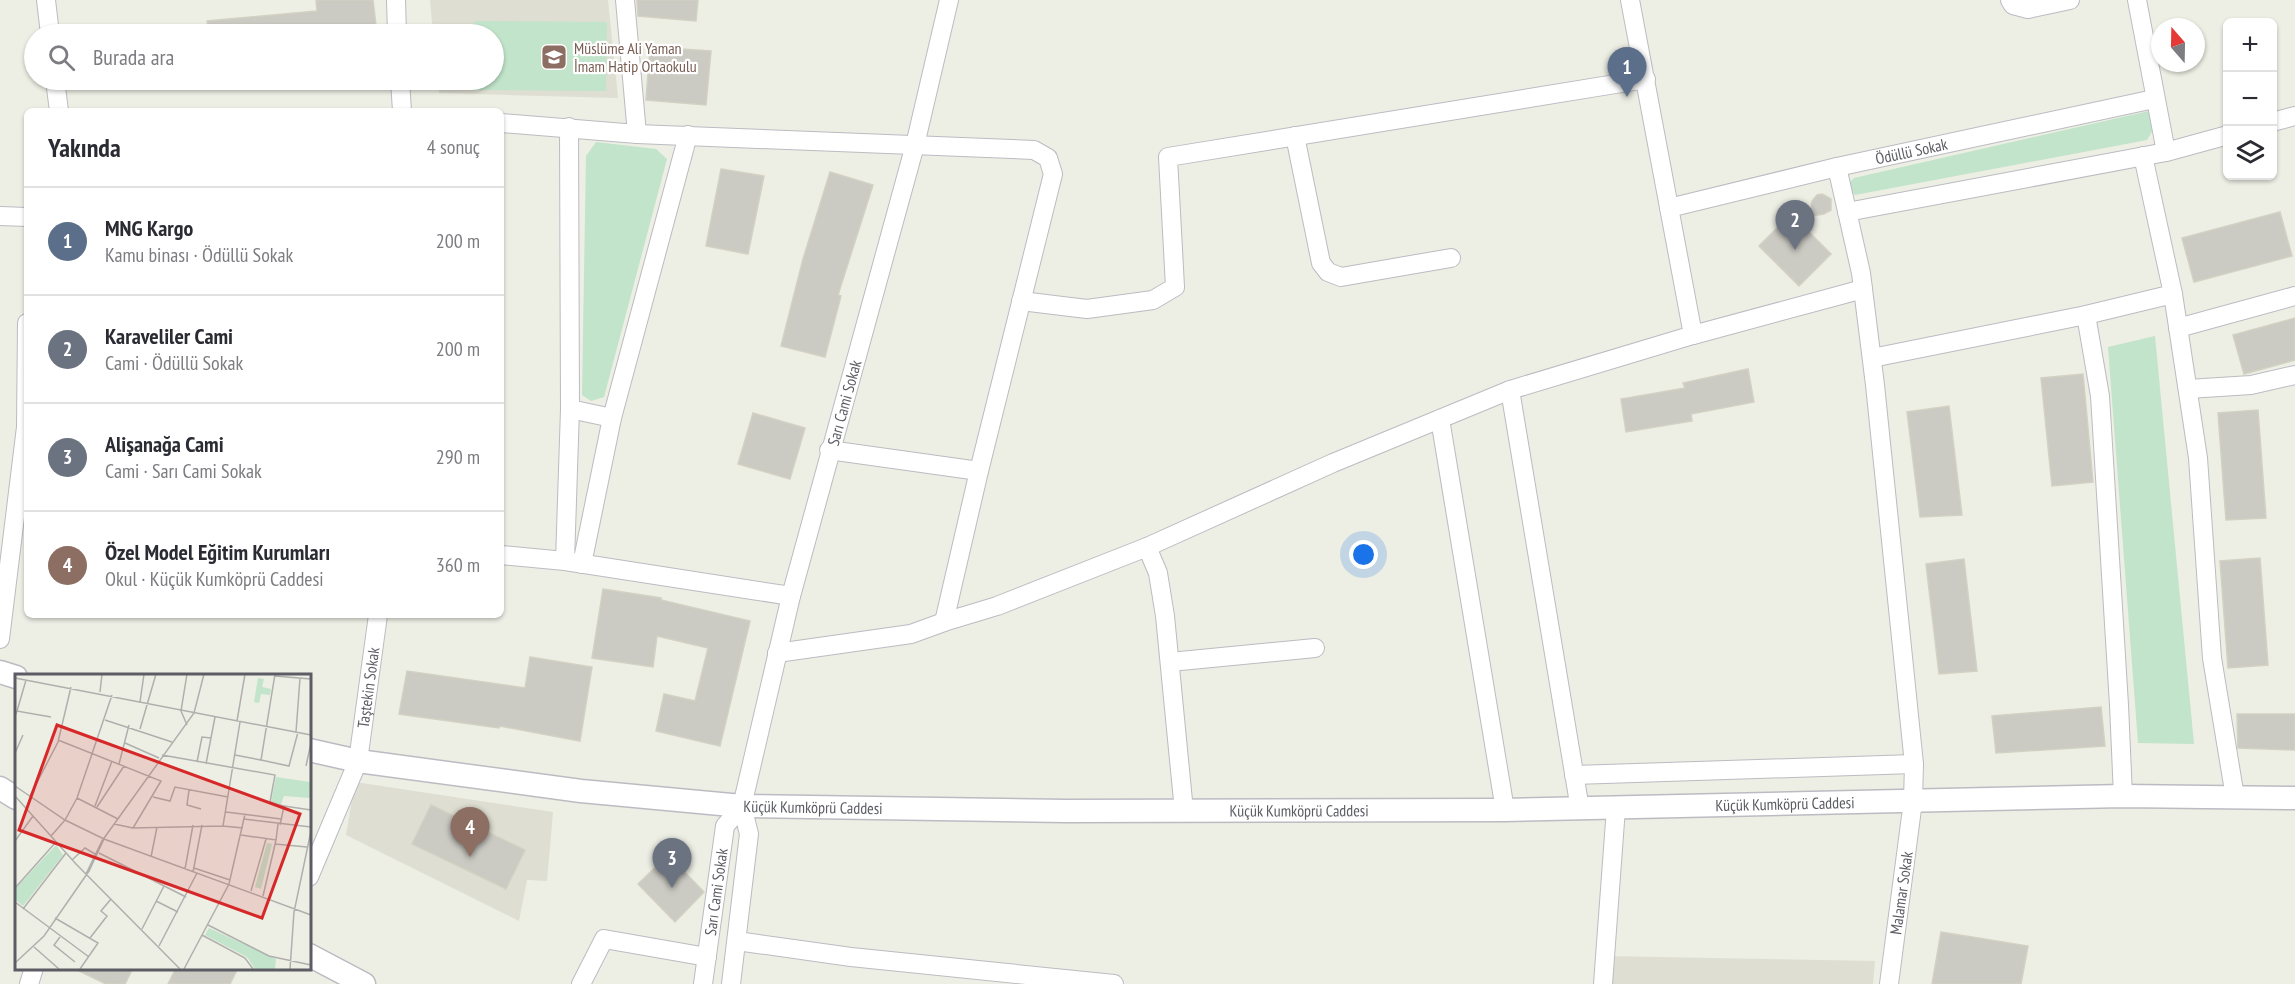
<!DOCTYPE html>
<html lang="tr">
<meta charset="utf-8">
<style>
body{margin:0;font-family:"PT Sans Narrow",sans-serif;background:#f7f7f7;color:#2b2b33}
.controls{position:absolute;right:18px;top:18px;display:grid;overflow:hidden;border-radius:9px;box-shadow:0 2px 4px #0004}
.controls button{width:54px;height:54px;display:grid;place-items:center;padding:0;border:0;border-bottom:2px solid #e1e1e2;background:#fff;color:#2b2b33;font:30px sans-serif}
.compass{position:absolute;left:2151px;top:18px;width:54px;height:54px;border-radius:50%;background:#fff;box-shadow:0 2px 4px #0004;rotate:340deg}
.you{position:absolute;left:1364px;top:555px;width:21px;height:21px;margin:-15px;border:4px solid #fff;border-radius:50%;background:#1a73e8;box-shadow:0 0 0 9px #1a73e833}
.badge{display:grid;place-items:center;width:39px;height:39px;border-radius:50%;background:#0b8043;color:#fff;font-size:20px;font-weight:700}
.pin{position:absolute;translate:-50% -50px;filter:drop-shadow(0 2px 3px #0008)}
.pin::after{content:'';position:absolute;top:32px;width:21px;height:18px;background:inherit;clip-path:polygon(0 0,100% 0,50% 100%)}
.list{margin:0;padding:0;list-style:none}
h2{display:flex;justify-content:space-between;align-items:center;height:78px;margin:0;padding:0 24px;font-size:26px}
h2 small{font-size:20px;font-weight:400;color:#7c7c81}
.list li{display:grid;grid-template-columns:39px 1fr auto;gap:18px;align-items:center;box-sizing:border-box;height:108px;padding:0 24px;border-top:2px solid #e1e1e2}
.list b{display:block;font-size:22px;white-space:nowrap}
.list p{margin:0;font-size:20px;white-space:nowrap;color:#7c7c81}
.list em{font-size:20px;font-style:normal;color:#7c7c81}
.icon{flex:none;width:33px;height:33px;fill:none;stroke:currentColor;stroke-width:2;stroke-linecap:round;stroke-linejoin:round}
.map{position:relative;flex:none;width:2295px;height:984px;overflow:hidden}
.search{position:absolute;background:#fff;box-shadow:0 2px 4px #0004;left:24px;top:24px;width:480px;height:66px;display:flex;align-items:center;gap:15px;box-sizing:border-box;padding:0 21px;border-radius:33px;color:#7c7c81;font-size:22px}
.panel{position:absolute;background:#fff;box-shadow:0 2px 4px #0004;left:24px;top:108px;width:480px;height:510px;border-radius:9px}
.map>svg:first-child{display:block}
.education{fill:#deded2}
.green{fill:#c1e4ca}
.building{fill:#cbcac3;stroke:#d2d1c2;stroke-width:1.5}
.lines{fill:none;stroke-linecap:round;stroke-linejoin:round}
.minor-casing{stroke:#bbbcc2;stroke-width:20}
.tertiary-casing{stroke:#bbbcc2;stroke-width:25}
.minor{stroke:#fff;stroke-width:18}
.tertiary{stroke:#fff;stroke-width:22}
.labels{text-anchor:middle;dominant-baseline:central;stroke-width:4.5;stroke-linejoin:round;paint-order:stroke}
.education-label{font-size:16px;fill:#785e54;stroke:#fff;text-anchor:start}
.street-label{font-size:16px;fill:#5c5d64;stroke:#fff}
.inset-road{fill:none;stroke:#afb0ad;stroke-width:1.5}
.view{fill:#d62828;fill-opacity:0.15;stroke:#d62828;stroke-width:3}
.inset-edge{fill:none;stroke:#5c5d64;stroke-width:3}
</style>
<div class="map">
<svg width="2295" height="984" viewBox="0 0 2295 984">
<rect width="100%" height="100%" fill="#edeee4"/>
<path class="education" d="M430,0H608L618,98L439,93L438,80H494V34H433Z
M355,782L553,812L547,881L527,880L519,921L346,835Z
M1602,956L1875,961L1873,984H1600Z"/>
<path class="green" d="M474,21L607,22L606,91L473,90V80H494V34H473Z
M2149,111L2153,130L2147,140L1855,195L1849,189V183L1854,178Z
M596,142L656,149L667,159L604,397L591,401L582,395L586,156Z
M2155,336L2194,744L2138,743L2108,347Z"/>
<path class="building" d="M316,0H373L377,34H209L207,21L317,11Z
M637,0H698L696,21L638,16Z
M650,47L711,51L706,105L646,100Z
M721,169L764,176L748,254L706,246Z
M830,172L873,185L838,295L841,296L825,357L781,346L803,259Z
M1822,194L1831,199V210L1824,214L1810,216L1812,201L1817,195Z
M2280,212L2292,256L2194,282L2182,238Z
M1791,214L1831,254L1799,286L1759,246Z
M2295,318V360L2244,374L2233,335Z
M1748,369L1754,402L1691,414L1692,421L1626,432L1621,399L1685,388L1683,383Z
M2083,374L2093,482L2052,486L2041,378Z
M1949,406L1962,515L1920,517L1907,412Z
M2258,410L2266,518L2226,520L2218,413Z
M753,413L805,428L790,479L738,464Z
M2260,558L2268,665L2228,668L2220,561Z
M1964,559L1977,671L1939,674L1926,564Z
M603,589L661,598V600L750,621L720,746L656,731L664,694L695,701L708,648L657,636L653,667L592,658Z
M530,657L592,667L580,741L500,726L499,728L399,714L407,671L525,688Z
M2101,707L2105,746L1996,753L1992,716Z
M2237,714H2295V750L2238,748Z
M431,805L525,850L506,889L412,844Z
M668,855L704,892L675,922L638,884Z
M1941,932L2028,946L2021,984H1932Z
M73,968H133L125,984H106Z
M176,968H238L230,984H168Z"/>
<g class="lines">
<defs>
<g id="minor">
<path d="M46,0L50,34"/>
<path d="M396,0L397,34"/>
<path d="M625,0L637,134"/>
<path d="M2010,0L2013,5L2028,9L2070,0"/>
<path d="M2137,0L2166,152"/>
<path d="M55,80L59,111"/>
<path d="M400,80L402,111"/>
<path d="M2272,122L2295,116"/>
<path d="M501,123L637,134L1034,150L1048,158L1053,174L979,471L944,622L997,606L1147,547L1333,463L1510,390L1693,335L1630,0"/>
<path d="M1295,136L1321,263L1328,272L1341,277L1451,258"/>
<path d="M1837,167L1861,273L1875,385L1914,764L1913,801L1889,984"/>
<path id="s1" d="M1669,208L1837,167L2154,99"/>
<path d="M1847,212L2166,152L2228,135"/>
<path d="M0,216L27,217"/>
<path d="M2173,294L2198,458L2212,658L2235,797"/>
<path d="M1021,301L1087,309L1153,300L1175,287L1168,157L1646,79"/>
<path d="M2086,315L2100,396L2119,705L2123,796"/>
<path d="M2178,328L2295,296"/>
<path d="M1693,335L1863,289"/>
<path d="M1872,358L2086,315L2173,294L2143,156"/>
<path d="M2188,389L2251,385L2295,375"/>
<path d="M1510,390L1580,809"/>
<path d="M570,409L612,418"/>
<path d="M1440,419L1505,810"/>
<path d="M829,450L979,471"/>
<path d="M1147,547L1158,573L1165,616L1184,811"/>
<path d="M501,555L565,561L791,596"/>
<path d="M565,561L570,409L569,127"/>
<path d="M582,564L612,418L688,135"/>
<path d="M0,639L26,427L27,323"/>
<path d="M777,653L911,634L944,622"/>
<path d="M1170,662L1315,648"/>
<path d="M1574,775L1914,764"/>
<path id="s2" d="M309,877L358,761L378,615"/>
<path d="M737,941L851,957L1114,984"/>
<path d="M29,984L34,968"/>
<path d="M581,984L604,939L707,957"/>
<path id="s3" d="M703,984L725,826L742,806"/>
<path id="s4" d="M731,984L749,834L742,806L791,596L915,145L949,0"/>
<path d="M1603,984L1616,808"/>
</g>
<g id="tertiary">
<path d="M0,672L16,677"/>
<path id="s5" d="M309,750L358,761L581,791L742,806L1066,811L1505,810L2123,796L2295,798"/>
<path d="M0,788L16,798"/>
<path d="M309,955L364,984"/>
</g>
</defs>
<use href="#minor" class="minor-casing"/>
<use href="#tertiary" class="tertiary-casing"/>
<use href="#minor" class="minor"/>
<use href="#tertiary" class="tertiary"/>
</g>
<defs>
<symbol id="school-square" viewBox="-11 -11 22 22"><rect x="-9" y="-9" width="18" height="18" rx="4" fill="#8d6e63" stroke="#fff"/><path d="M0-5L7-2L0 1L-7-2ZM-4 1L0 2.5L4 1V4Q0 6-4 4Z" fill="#fff"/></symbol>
</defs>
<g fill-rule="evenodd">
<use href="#school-square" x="539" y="42" width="30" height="30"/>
</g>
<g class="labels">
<g class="education-label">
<text x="574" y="48">Müslüme Ali Yaman<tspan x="574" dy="18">İmam Hatip Ortaokulu</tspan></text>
</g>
<g class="street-label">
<text stroke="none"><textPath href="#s1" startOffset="249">Ödüllü Sokak</textPath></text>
<text stroke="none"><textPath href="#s4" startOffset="596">Sarı Cami Sokak</textPath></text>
<text stroke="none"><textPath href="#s2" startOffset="200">Taştekin Sokak</textPath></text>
<text stroke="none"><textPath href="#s5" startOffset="1480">Küçük Kumköprü Caddesi</textPath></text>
<text stroke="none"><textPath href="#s5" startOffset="508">Küçük Kumköprü Caddesi</textPath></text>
<text stroke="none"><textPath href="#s5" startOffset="994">Küçük Kumköprü Caddesi</textPath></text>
<text stroke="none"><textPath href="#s3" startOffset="93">Sarı Cami Sokak</textPath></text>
<text transform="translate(1901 893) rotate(-82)">Malamar Sokak</text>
</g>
</g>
<g transform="translate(15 674)">
<rect width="296" height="296" fill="#edeee4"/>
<path d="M243,4L249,5L247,13L256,15L255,21L246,20L244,29L239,28ZM261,103L295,108V124L269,122L266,130L256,128ZM252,169L257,170L246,215L240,213ZM41,171L48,181L8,232L0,225V215ZM194,254L261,285L260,295H240L232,283L190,261Z" fill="#c1e4ca"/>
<path class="inset-road" d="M172,0L166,37L172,51M260,2L296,5M0,4L296,61M85,18L87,0M125,28L129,0M2,37L11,6M0,42L2,37L36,43M90,46L157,68M222,47L230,0M125,55L141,0M281,58L285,4M43,66L146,107L118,154L208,152L225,48M110,69L144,84M0,79L8,61M147,81L260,101L255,128L269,132L265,151M220,81L246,86L260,0M246,86L274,92L283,58M182,88L187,63L196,64M104,90L114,51M191,90L200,43M291,92L296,69M0,112L50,146L89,165L296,241M174,116L172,131L186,135M0,122L61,190L165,295M15,122L43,68L56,13M138,123L155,127L160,113L213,123M62,124L103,145M80,132L97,87M269,132L296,136M82,133L109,92M211,138L266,145M229,145L296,153M99,150L118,154M208,152L228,154M226,161L261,166L263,150M36,162L50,146L62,124L97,21M0,167L18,142M260,170L292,173M84,179L171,223M136,183L142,153M57,186L70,174L80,180M179,194L215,206M170,195L178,151M178,198L187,151M71,200L87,167L179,39L189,0M0,214L41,168M236,217L251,165M248,222L261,166M141,227L163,238M0,228L74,283M8,235L51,179M40,244L83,269L65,295M193,251L254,282L296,291M127,255L149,212M187,261L230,284L238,295M45,263L39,271L60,288M75,264L92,242L86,237L96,225M144,272L182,199M19,273L44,295M0,289L29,262L74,197L89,165M169,295L214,210L230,140M275,295L279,238L296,157"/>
<path class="view" d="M42,51L285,140L247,244L4,156Z"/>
<rect width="296" height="296" class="inset-edge"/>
</g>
</svg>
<div class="controls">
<button>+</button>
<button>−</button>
<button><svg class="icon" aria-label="layers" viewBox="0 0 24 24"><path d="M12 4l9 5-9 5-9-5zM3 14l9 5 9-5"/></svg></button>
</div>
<svg class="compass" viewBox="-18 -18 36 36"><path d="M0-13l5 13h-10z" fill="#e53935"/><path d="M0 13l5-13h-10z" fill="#7c7c81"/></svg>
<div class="you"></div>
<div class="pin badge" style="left:1627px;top:97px;background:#5c6f8a">1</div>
<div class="pin badge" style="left:1795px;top:250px;background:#6b7280">2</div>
<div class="pin badge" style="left:672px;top:888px;background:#6b7280">3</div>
<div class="pin badge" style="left:470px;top:857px;background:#8d6e63">4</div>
<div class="search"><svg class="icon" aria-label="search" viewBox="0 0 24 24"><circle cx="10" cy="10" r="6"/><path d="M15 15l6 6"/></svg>Burada ara</div>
<section class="panel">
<h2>Yakında<small>4 sonuç</small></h2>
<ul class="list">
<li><span class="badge" style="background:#5c6f8a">1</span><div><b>MNG Kargo</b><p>Kamu binası · Ödüllü Sokak</p></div><em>200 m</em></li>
<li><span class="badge" style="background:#6b7280">2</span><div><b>Karaveliler Cami</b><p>Cami · Ödüllü Sokak</p></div><em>200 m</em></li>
<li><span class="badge" style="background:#6b7280">3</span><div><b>Alişanağa Cami</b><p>Cami · Sarı Cami Sokak</p></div><em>290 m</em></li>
<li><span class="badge" style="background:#8d6e63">4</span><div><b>Özel Model Eğitim Kurumları</b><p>Okul · Küçük Kumköprü Caddesi</p></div><em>360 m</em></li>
</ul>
</section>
</div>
